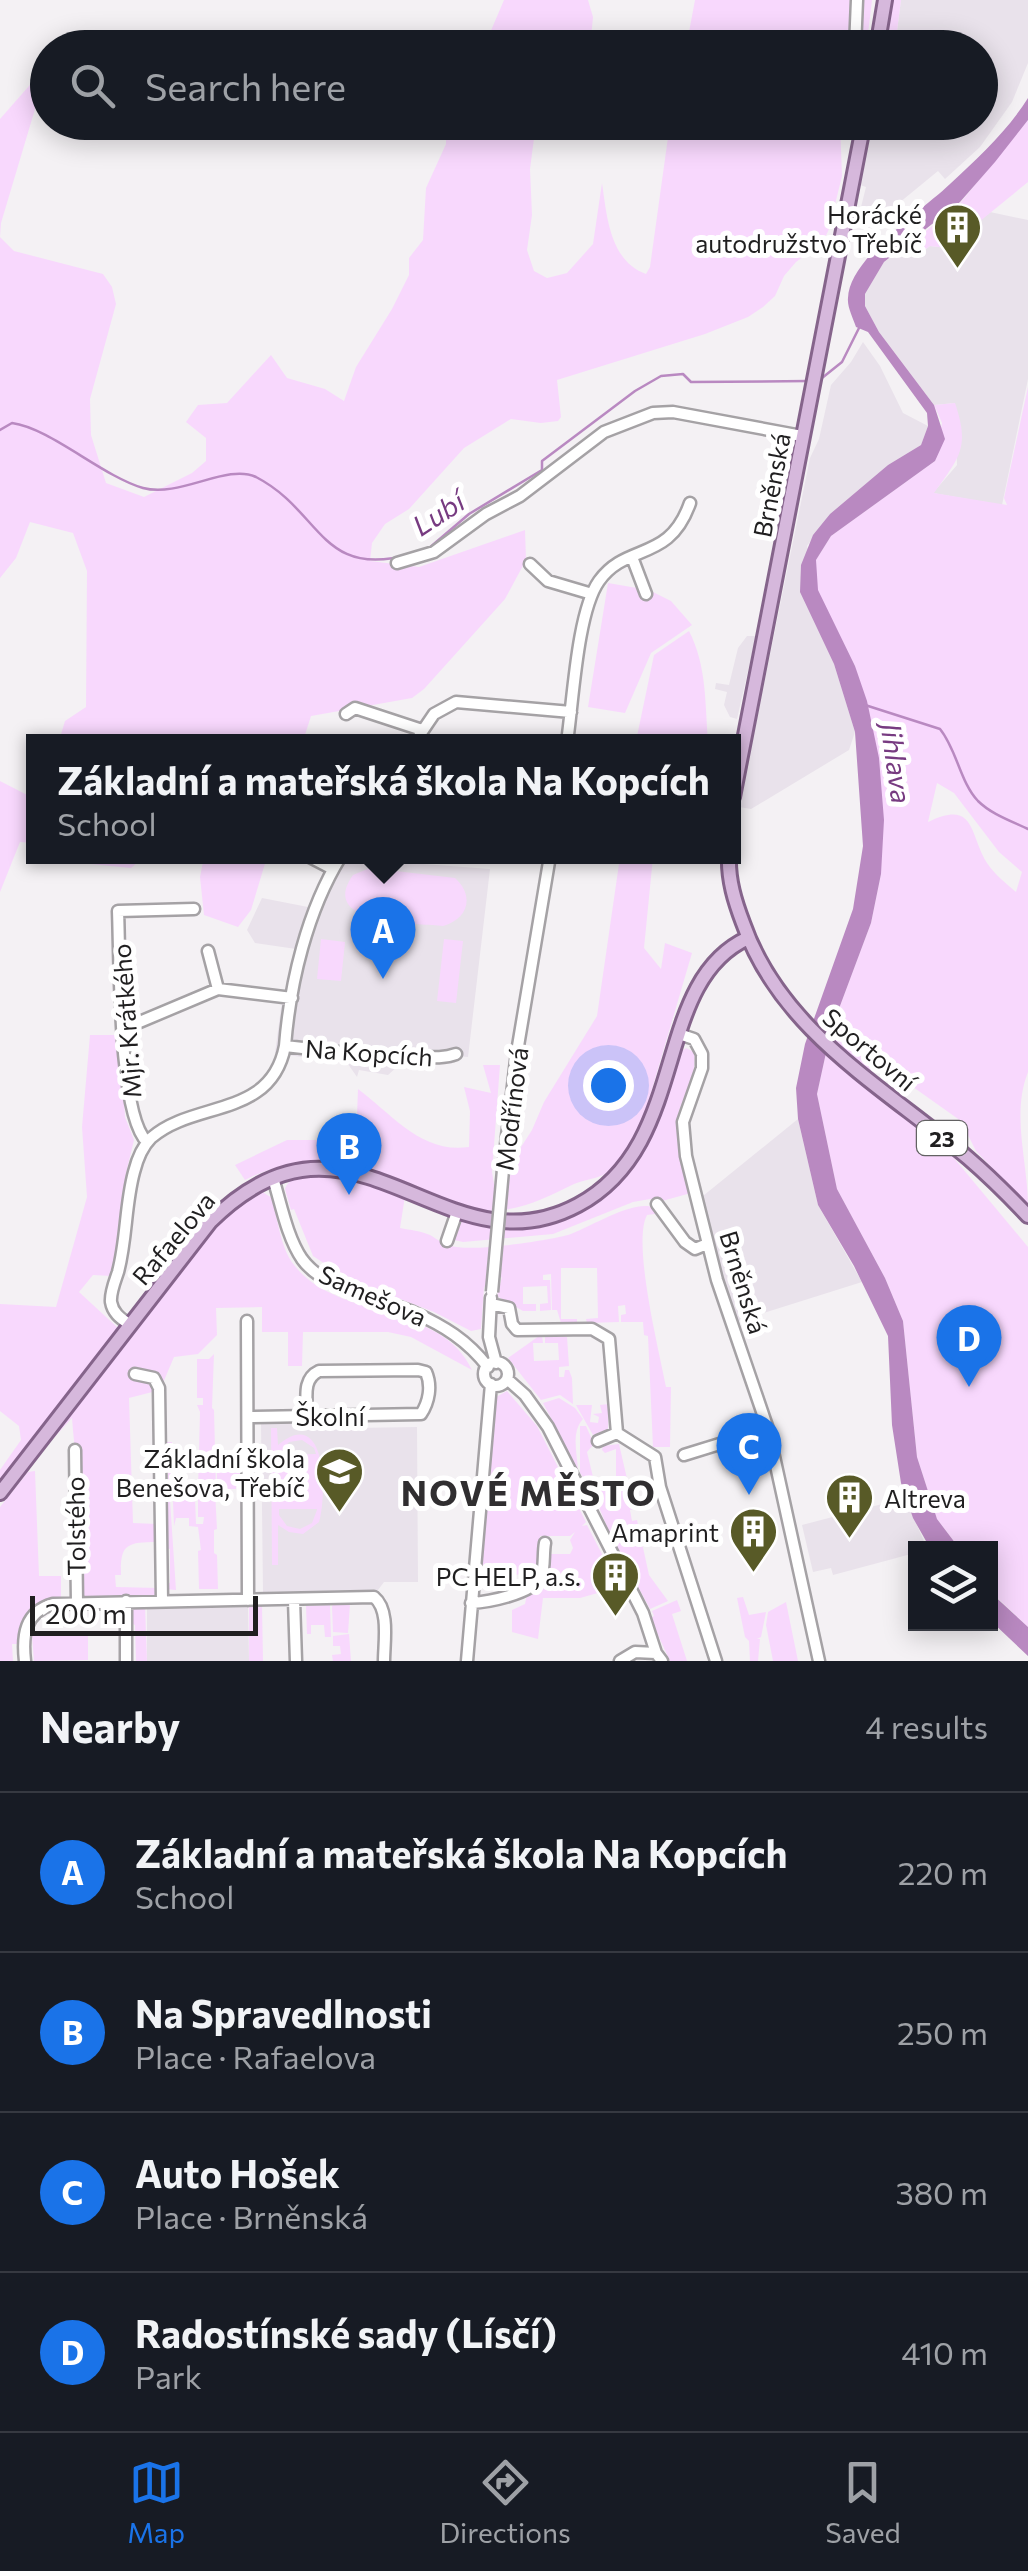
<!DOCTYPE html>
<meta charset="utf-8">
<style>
body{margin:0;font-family:Commissioner,sans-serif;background:#242831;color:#f1f3f6}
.controls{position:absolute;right:30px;bottom:30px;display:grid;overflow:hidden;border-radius:0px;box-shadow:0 5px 25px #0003}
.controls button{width:90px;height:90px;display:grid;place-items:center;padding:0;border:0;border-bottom:2px solid #363941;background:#171b24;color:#f1f3f6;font:50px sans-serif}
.scale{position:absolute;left:30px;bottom:25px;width:228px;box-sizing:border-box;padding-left:10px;border:5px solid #201f20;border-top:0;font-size:28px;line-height:35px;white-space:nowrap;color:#201f20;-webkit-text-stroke:8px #fff;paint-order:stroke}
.you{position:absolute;left:608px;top:1085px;width:35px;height:35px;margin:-25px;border:8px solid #fff;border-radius:50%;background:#1a73e8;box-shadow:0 0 0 15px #1a73e833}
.badge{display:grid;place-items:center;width:65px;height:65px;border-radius:50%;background:#1a73e8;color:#fff;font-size:32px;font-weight:700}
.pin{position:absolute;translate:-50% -82px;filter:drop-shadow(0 2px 5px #0008)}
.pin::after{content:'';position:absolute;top:52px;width:35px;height:30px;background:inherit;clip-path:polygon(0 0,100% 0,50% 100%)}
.popup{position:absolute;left:26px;top:734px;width:715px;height:130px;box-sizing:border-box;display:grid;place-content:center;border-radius:0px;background:#171b24;filter:drop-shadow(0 2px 8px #0005);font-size:32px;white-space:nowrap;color:#9ea1a6}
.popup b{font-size:38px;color:#f1f3f6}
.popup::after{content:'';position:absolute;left:50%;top:100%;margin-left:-20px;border:20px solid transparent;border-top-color:#171b24}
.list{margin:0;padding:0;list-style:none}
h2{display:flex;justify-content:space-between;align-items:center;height:130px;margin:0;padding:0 40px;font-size:42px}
h2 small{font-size:32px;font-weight:400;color:#9ea1a6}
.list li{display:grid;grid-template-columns:65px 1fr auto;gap:30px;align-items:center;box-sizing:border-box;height:160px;padding:0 40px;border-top:2px solid #363941}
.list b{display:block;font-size:38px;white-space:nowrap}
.list p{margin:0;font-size:32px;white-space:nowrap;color:#9ea1a6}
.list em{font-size:32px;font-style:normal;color:#9ea1a6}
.icon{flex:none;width:55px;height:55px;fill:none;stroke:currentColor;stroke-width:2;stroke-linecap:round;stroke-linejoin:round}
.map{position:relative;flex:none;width:1028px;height:1661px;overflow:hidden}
.search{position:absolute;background:#171b24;box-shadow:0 5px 25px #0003;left:30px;right:30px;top:30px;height:110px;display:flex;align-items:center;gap:25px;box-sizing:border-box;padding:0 35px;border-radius:55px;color:#9ea1a6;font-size:38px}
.sheet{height:770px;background:#171b24}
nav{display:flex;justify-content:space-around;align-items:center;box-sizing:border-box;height:140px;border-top:2px solid #363941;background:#171b24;font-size:28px;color:#9ea1a6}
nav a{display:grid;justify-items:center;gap:5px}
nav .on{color:#1a73e8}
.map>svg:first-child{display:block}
.built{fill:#e9e2eb}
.green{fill:#f8d8fd;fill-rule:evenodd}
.water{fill:#b989c1}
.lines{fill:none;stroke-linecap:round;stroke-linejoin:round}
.stream{stroke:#b989c1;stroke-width:2.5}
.minor-casing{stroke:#a5a2a5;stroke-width:15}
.major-casing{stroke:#85648b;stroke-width:18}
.minor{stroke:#fff;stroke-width:10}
.major{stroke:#d6b8dc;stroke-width:12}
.minor-bridge-casing{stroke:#a5a2a5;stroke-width:15;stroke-linecap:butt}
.minor-bridge{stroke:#fff;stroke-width:10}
.labels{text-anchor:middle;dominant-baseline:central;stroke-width:10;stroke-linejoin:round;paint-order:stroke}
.shield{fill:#fff;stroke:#636263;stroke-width:2.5}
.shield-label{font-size:22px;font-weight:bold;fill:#201f20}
.poi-label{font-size:25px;fill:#201f20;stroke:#fff;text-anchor:end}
.street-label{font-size:25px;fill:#201f20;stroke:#fff}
.water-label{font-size:28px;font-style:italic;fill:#773b81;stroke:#fff}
.district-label{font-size:35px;font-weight:bold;letter-spacing:2.5px;fill:#302e30;stroke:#fff}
</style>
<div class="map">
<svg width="1028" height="1661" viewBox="0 0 1028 1661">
<rect width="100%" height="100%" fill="#f4f1f4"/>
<path class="built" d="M901,0H1028V63L1012,102L980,147L945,179L938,171L866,230L858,219L866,187L860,185L871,129H877L878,123L980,122V48L895,47Z
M990,212L1028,220V379L1002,505L933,493L957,465L955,403L934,405L879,332L865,306V294L884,262L915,240L926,249L930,246L947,248Z
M863,342L880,366L903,413L928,426L921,445L888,465L830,514L807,546L834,664L855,732L849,750L751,809L739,807L810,458L819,439L831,385L851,362Z
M747,636H756L737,719L730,717L724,705L727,692L715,689L716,683L729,685L738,648Z
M331,857L490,869L468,1057L454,1056L452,1064L408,1057L388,1075L359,1070L357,1077L348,1064L275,1053L281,1008L296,949L255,943L247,930L262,898L308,907Z
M798,1119L818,1205L862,1282L732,1323L698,1200Z
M350,1420L354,1428L417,1427L418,1582H384L378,1590L263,1592L261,1423Z
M905,1498L927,1548L916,1549L915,1553L833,1575L831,1568L813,1572L802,1525Z
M248,1607L249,1661H147V1609Z"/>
<path class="green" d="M504,0H588L593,17L590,47H484Z
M695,0H872L867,42L854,47L686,48Z
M889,0H901L895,47L882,48Z
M36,78L44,79L1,223L0,237L14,251L103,274L112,287L116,304L90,399L91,435L106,483L144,497L192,473L206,461V438L186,422L198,405L227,403L271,355L287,378L325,389L344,401L356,367L392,309L409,275V258L423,240L426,188L446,144V123H536L530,169L532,215L527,250L534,271L547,278L567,273L593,244L602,183C607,217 610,261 646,274L650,267L670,123H840L842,176L829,229L823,242L796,262L784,276L775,296L763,307L748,317L705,334L557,380L561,417L558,421L541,423L511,419L464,448L409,509L385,524L372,543L370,561L419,567L525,530L526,560L505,599L424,689L412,698L311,716L303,741H59L65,721L86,707L87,571L73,533L30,522L16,558L0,578V119Z
M1028,120V182L947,248L930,246L926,249L915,240L961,202Z
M1028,387V1072C1011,1115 1028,1162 1028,1206L976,1151L961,1121L906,1082L893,1078L894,1073L889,1069L880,1070V1061L858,1082L953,1157L1028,1247V1627L991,1592L990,1549L959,1548L937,1519L917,1457L903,1321L885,1278L837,1189L817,1094L831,1030L871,923L881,874L855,666L817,590L814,569L816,560L831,536L935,461L942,423L934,405L955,403C970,447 960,457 934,493L1007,505L1004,498ZM937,783L954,793L999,852L1022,872L1016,892C1007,884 994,874 987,863C969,834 976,799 928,822Z
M608,583L637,588L640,598L653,592L671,601L692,625L651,653L625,713L588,707Z
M689,631C707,666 705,704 708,741H636L654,655Z
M0,781L33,798V843L20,842L0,892Z
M67,857H144L131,868L81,863Z
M204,857H267L251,910L238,927L204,915L200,877Z
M620,857H653L644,948L661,969L665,943L692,953L643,1120C634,1140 624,1164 603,1175C595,1179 583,1180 574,1184C543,1199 515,1214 479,1210C457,1208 435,1197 414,1187C357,1161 304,1150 245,1180L235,1165L287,1140H333L337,1145V1139L356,1142L358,1089C392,1114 421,1154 469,1147L470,1111L464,1087L491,1093L483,1065H500L492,1172L494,1184L508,1186L514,1158L532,1130L544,1102L597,1016Z
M370,868L455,878C475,896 468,919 443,926C416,923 317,926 353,875Z
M321,939L345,942L341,981L317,979Z
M444,939L463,941L456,1003L437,1001Z
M90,1035H120L125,1117L134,1140L126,1173L124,1211L111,1276L93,1275L79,1292L118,1328L0,1484V1470L21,1440L19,1426L0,1411V1304L56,1307L87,1197L82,1127Z
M686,1048L694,1052C698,1078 680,1097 677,1122C675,1145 685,1171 691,1193L662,1201L650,1199L633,1202L553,1234L463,1242L454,1240L460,1220C473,1222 485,1226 498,1227C558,1231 618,1198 647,1145C662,1116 671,1082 682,1051Z
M313,1175L345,1176L405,1196L400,1228C410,1230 421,1231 430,1235C437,1239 443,1244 451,1246C473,1252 545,1241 568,1235C591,1228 644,1191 662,1213L647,1215C632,1243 659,1350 666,1387H671L670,1447H653L648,1336L644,1335L643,1322H621V1315L626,1314L625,1305L618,1306L619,1322L587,1323L586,1319L598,1318L597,1268H561V1319H577V1323H561L557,1310H552L551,1274L543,1275V1280H550L551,1310L540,1311V1304L548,1303L547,1286L523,1287V1304H536V1311H523L497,1296L502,1277L484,1287L481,1329L471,1331L434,1312L348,1279L313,1256L294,1209L291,1210L285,1189C290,1176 301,1176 313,1175Z
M261,1191L272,1198C278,1219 280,1247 294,1265C337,1321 441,1302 472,1370L411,1337L388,1332H303L302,1366H288V1332H262V1307L216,1308L217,1335L198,1354L174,1357L160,1390L129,1398L133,1523L157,1524V1542C126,1542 120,1545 121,1575H115L116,1587L158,1588V1592L152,1598L78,1597C91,1541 76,1476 72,1418L49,1443L152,1307L235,1205Z
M539,1336H542L543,1343H533L534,1361L559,1360L558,1343H545V1336L567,1337L569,1366L559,1367V1377H564L565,1370H569L572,1378L573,1404L560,1395L541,1400L508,1358Z
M214,1354L212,1408L214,1410L216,1490H198L200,1412L197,1405H203V1398H197V1359H209Z
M507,1391L537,1426L586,1522L582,1526L587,1525L619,1587L580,1598H543L538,1639L512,1632V1610L525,1604L528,1590L537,1585L545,1554H570L573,1548L570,1540L575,1532L570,1536H540V1554L535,1569L480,1587L496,1397Z
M559,1398L575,1408L583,1419C571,1432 577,1453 578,1470L543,1403Z
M609,1404L608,1429L593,1435L576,1405H592L590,1422L598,1423L599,1417L593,1414L602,1413L600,1405Z
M580,1426H586L594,1444L587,1452L594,1481L616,1476V1449L605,1453L602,1450L603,1446L619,1444L634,1509L630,1510L632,1521L637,1520L649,1575L668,1601L650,1609L613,1541L591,1488L580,1473Z
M271,1428H277L278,1445C327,1404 327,1495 319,1522L303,1534L289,1532L278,1525V1565H272ZM302,1440L314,1448L316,1454L278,1455L289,1442ZM279,1509H317V1510L312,1523L300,1529L287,1526L279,1515Z
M161,1442H172L173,1497L170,1500L176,1590L165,1589V1584L170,1583V1549L165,1548L161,1501L168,1500H161V1492L168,1484V1444Z
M243,1456L244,1489L242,1483L236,1482V1489H217V1457H220V1465H232L233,1457Z
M35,1471L39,1576H61V1599L27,1616L19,1644H12L13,1661H0V1507L28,1472Z
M215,1491L217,1529L214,1530V1553L217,1555L218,1589H199L198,1551L201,1550L198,1527L189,1526V1518H176L174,1526L173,1501L195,1498L196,1524H203L204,1517H198V1496L202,1492Z
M743,1597L749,1615L766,1612L761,1637L757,1639H760L758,1661H750L749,1641L745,1637L737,1598Z
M677,1600L681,1611L672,1614L687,1661H670L650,1618L654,1616L652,1611Z
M786,1602L798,1661H773L766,1625L768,1612Z
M335,1604H350L348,1633L333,1632L332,1606Z
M262,1605L263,1661H249V1606Z
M330,1605L331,1637H325L324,1625H311V1634H307L306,1606Z
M145,1606L147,1661H136L135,1625L129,1622L130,1612L136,1607Z
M349,1634L351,1661H333L332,1655L341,1654L340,1646H333V1636Z
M88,1635V1660L34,1661L32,1636Z"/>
<path class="water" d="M1028,98V120L995,162L960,202L884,262L865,294V306L879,332L934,405L945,439L935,461L831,536L816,560L818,590L855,666L867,701L879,758L884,820L881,874L871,923L831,1030L817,1094L837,1189L885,1278L903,1321L917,1457L937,1519L959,1548H930L913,1518L901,1483L892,1425L888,1336L854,1266L818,1205L798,1119L796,1088L805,1044L853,909L863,846L855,732L834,664L800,592L801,565L813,535L830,514L888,465L921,445L928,426L927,413L868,332L856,327C853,318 847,307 848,298C849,258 923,210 950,184C978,158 1008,130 1028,98Z
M990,1592L1028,1627V1656L991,1621Z"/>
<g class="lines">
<path class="stream" d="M817,382L842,362L860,326
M0,430L12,423C50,428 102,476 143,488C180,498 227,463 256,477C322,511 320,580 411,554
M428,549L469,514L542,470V461L635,391L661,376L683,374L691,382L809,381
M865,705L940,729C957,750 960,782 978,801C991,814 1011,821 1028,829"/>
<defs>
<path id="minor" d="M855,48L857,0
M853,122L861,139
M632,557L646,594
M397,563L434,552L486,514L520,496L604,432L653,413L673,412L802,436
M530,564L548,581L592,594
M346,714L355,708L422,730
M415,742L434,714L456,702L571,712
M567,742C573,702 577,612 599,581C627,542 669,563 690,503
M308,856L333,869
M341,856C307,911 290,983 285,1046L391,1058C413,1052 435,1062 456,1054
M208,951L218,989
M123,1029L218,989L292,998
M679,1034L694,1039L702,1054V1068L683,1122L686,1156L717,1280L768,1429L819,1661
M147,1142C118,1114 120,957 118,911L194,909
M503,1170L517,1052L550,856
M273,1178C281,1204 287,1237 302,1259C325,1291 379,1298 413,1312C444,1326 467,1340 488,1367
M657,1204L685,1242L695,1249L707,1244
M447,1241L457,1212
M491,1298L489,1337L496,1363
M491,1304L509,1308L512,1324L517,1330L592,1329L609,1339L617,1433
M247,1321L248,1600
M130,1325C122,1319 113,1314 111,1302C110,1293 115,1281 118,1272C127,1238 125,1205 134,1172C137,1160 142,1147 151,1138C194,1100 271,1119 285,1046
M484 1374a12 12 0 1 1 24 0a12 12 0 1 1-24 0Z
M135,1374L154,1378L159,1388L162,1601
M507,1379L525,1395L548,1427L643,1613L656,1653L662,1661
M249,1417L421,1414C429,1402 432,1386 426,1372L418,1370L319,1371C302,1379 307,1398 307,1415
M617,1433L655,1457L660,1487L716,1661
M598,1441L617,1433
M75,1450L77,1602
M684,1455L768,1429
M294,1600L296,1661
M126,1601V1661
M471,1603C488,1602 532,1594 541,1577C545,1568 543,1553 545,1543
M25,1661C22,1635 25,1612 53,1604L374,1597C390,1610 384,1642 384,1661
M467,1661L491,1384
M620,1661L635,1652L656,1653"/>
<path id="major" d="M877,48L885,0
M733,797L864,122
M729,856C728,880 735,902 743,923C781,1032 884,1087 968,1158C989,1176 1009,1196 1028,1216
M0,1493L210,1222C353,1079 442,1278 578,1205C692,1144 650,983 748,938"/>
</defs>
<use href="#minor" class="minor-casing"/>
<use href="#major" class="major-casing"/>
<use href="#minor" class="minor"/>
<use href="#major" class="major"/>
<defs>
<path id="minor-bridge" d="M492,1292L503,1170"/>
</defs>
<use href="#minor-bridge" class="minor-bridge-casing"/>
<use href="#minor-bridge" class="minor-bridge"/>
</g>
<defs>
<symbol id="building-pin" viewBox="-11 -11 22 30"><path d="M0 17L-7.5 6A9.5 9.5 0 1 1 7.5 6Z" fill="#585a27" stroke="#fff"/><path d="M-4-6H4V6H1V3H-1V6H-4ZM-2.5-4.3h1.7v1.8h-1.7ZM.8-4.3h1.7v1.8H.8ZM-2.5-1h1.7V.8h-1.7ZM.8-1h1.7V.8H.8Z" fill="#fff"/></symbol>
<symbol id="school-pin" viewBox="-11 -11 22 30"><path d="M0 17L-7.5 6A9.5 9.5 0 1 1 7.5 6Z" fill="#585a27" stroke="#fff"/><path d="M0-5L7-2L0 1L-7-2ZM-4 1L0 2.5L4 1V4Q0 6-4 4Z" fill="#fff"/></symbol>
</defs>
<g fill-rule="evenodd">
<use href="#building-pin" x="930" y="200" width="55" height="75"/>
<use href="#school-pin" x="312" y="1444" width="55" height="75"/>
<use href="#building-pin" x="822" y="1470" width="55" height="75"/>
<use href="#building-pin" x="726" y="1504" width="55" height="75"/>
<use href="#building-pin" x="588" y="1548" width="55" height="75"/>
</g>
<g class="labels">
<rect class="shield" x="917" y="1121" width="50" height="34" rx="8"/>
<g class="shield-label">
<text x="942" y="1138">23</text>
</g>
<g class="poi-label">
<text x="922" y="214">Horácké<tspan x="922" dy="29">autodružstvo Třebíč</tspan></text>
<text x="305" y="1458">Základní škola<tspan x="305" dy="29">Benešova, Třebíč</tspan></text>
<text x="884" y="1498" text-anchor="start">Altreva</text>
<text x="719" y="1532">Amaprint</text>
<text x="581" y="1576">PC HELP, a.s.</text>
</g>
<g class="street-label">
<text transform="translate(771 485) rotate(-79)">Brněnská</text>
<text transform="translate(126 1021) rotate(-94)">Mjr. Krátkého</text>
<text transform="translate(870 1049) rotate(40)">Sportovní</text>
<text transform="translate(369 1052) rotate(4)">Na Kopcích</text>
<text transform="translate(511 1109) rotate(-83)">Modřínová</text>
<text transform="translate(173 1238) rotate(-50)">Rafaelova</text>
<text transform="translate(744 1282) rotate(73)">Brněnská</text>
<text transform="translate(373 1295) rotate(24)">Samešova</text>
<text x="330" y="1416">Školní</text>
<text transform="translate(75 1526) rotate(-91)">Tolstého</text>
</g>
<g class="water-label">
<text transform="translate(438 513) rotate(-33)">Lubí</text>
<text transform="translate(897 763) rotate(82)">Jihlava</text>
</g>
<g class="district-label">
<text x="529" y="1491">NOVÉ MĚSTO</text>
</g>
</g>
</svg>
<div class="controls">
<button><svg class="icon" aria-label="layers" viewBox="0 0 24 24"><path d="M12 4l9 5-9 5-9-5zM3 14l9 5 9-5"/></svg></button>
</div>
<div class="scale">200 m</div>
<div class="you"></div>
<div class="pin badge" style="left:383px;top:979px">A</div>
<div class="popup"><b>Základní a mateřská škola Na Kopcích</b>School</div>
<div class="pin badge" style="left:349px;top:1195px">B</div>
<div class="pin badge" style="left:749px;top:1495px">C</div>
<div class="pin badge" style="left:969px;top:1387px">D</div>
<div class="search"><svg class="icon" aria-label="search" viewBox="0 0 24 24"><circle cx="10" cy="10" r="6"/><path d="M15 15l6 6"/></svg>Search here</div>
</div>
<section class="sheet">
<h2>Nearby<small>4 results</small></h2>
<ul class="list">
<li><span class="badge">A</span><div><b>Základní a mateřská škola Na Kopcích</b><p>School</p></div><em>220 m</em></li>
<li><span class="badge">B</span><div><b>Na Spravedlnosti</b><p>Place · Rafaelova</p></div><em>250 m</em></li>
<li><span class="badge">C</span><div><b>Auto Hošek</b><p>Place · Brněnská</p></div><em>380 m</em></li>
<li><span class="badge">D</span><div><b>Radostínské sady (Lísčí)</b><p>Park</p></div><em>410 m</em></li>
</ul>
</section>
<nav>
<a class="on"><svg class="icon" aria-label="map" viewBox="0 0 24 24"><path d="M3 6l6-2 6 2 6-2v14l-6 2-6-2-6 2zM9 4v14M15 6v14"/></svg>Map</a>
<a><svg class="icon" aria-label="directions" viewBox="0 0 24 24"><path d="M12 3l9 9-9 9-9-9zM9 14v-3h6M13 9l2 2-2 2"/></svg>Directions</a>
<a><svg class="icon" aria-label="saved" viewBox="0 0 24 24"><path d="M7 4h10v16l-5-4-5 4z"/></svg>Saved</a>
</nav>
